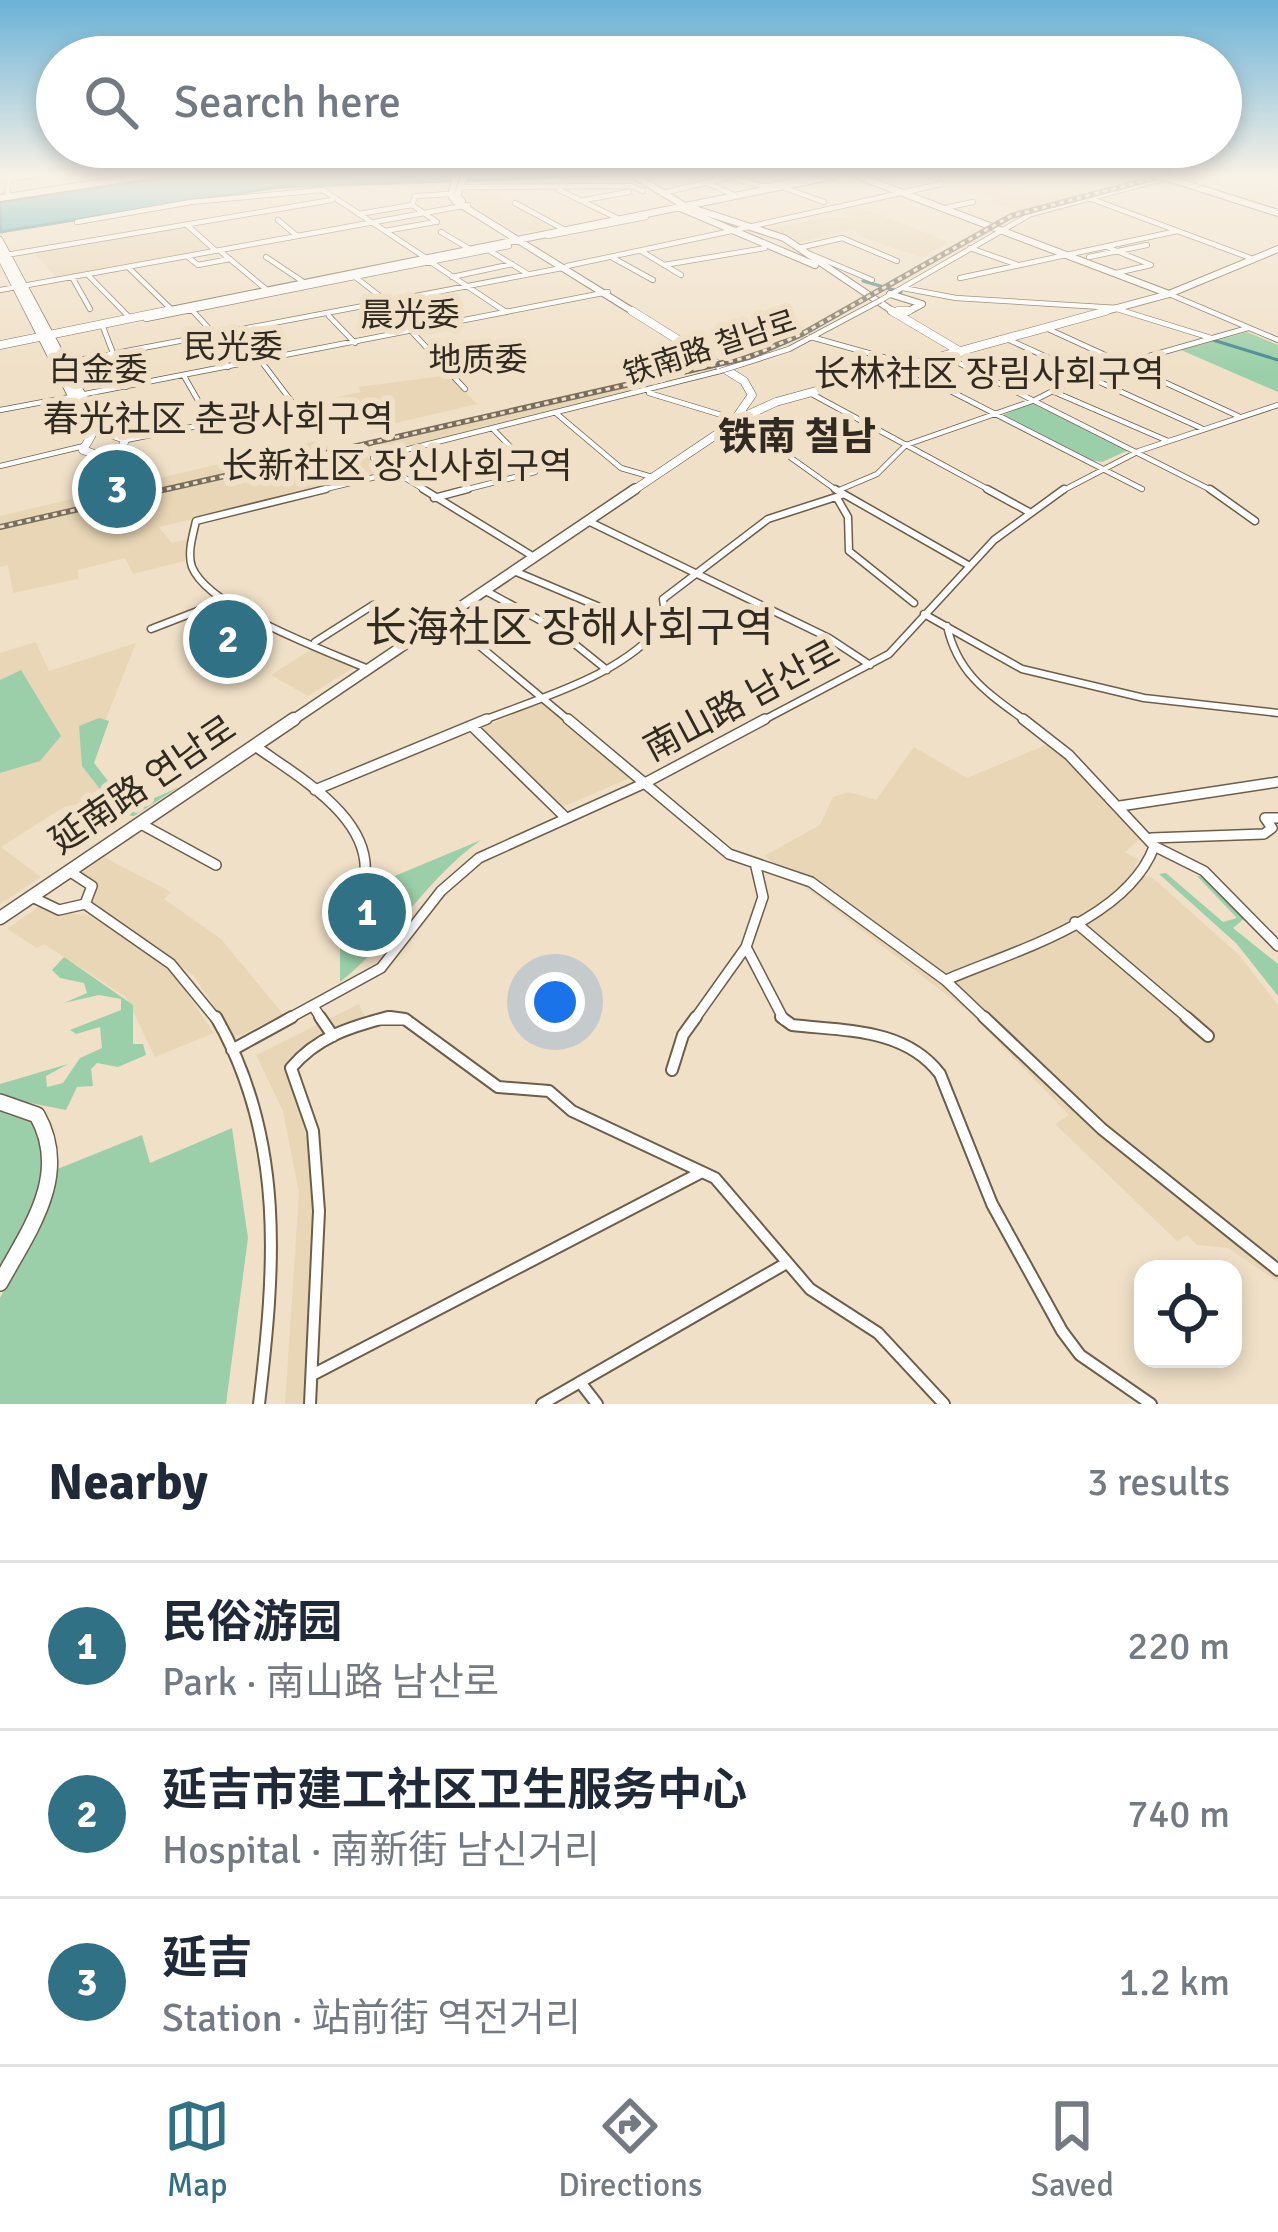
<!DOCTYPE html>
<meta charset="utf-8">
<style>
body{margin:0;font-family:Signika,"Noto Sans SC","Noto Sans KR",sans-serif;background:#f6f6f7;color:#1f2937}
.controls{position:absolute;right:36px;bottom:36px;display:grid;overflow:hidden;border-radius:24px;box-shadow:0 6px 18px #0003}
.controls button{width:108px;height:108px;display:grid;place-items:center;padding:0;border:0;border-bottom:3px solid #e0e1e3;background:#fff;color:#1f2937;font:60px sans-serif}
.you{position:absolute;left:555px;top:1002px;width:42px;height:42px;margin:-30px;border:9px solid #fff;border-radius:50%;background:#1a73e8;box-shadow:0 0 0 18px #1a73e833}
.badge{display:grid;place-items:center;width:78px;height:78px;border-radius:50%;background:#317185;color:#fff;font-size:39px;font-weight:700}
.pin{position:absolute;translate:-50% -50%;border:6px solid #fff;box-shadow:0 3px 12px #0006}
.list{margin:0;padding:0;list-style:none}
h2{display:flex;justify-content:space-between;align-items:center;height:156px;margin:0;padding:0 48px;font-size:51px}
h2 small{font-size:39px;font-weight:400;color:#747a83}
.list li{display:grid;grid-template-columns:78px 1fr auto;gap:36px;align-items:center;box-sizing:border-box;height:168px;padding:0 48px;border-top:3px solid #e0e1e3}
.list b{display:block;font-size:45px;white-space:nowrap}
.list p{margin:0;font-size:39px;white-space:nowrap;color:#747a83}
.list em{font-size:39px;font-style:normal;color:#747a83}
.icon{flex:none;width:66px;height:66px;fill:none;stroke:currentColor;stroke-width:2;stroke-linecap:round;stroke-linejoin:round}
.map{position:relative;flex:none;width:1278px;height:1404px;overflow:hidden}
.search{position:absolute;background:#fff;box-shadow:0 6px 18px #0003;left:36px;right:36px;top:36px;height:132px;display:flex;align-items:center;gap:30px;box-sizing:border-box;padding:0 42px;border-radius:66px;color:#747a83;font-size:45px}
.sheet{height:660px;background:#fff}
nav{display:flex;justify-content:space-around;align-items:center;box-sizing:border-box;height:168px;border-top:3px solid #e0e1e3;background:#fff;font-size:33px;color:#747a83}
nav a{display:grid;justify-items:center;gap:6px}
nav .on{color:#317185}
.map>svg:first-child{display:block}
.built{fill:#e9d6b6}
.green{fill:#9bcfa9}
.water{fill:#4dafbe;stroke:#44878f;stroke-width:3}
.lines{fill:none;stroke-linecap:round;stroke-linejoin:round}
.stream{stroke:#44878f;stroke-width:3}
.minor-far3-casing{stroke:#6c5e49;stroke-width:6}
.minor-far2-casing{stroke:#6c5e49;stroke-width:9}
.minor-far1-casing{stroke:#6c5e49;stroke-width:12}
.minor-casing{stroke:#6c5e49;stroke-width:14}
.major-far4-casing{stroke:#6c5e49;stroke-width:8}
.major-far3-casing{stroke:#6c5e49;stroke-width:9}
.major-far2-casing{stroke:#6c5e49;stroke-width:12}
.major-far1-casing{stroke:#6c5e49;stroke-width:15}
.major-casing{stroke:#6c5e49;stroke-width:18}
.minor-far3{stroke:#fff;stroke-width:4.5}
.minor-far2{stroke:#fff;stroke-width:6}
.minor-far1{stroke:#fff;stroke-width:9}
.minor{stroke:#fff;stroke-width:10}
.major-far4{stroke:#fff;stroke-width:6}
.major-far3{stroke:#fff;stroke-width:8}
.major-far2{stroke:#fff;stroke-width:9}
.major-far1{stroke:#fff;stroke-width:12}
.major{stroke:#fff;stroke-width:15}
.rail-casing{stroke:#786e5e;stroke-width:6}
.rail{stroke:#f0e0c7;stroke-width:3;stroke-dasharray:4.5;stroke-linecap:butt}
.minor-bridge-casing{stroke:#6c5e49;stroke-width:6;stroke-linecap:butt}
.major-bridge-casing{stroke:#6c5e49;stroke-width:8;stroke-linecap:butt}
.minor-bridge{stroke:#fff;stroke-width:4.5}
.major-bridge{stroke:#fff;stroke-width:6}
.labels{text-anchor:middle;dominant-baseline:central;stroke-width:12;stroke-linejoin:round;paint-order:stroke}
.far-street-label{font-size:30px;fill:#302a20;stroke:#f0e0c7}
.far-neighbourhood-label{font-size:33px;fill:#302a20;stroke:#f0e0c7}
.far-quarter-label{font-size:36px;fill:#302a20;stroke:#f0e0c7}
.street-label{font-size:36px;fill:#302a20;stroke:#f0e0c7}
.far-district-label{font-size:39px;font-weight:bold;fill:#302a20;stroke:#f0e0c7}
.quarter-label{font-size:42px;fill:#302a20;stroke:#f0e0c7}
</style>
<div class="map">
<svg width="1278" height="1404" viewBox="0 0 1278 1404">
<rect width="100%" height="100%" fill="#f0e0c7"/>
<path class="built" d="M922,176H979L1047,197L1078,189L1088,193L1019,211L990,202L998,198Z
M497,187L500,200L555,230L515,232L461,196L462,188Z
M860,207L949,242L923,258L859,236L854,229L796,243L767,230L822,218H851L839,212Z
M185,226L210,249L56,277L33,252Z
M449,375L477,404L379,427L365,414L345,419L332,401L323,400L361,392L358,387Z
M631,382L642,391L367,456L381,472L375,476L159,527L172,543L188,539L185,561L133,574L125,558L78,570V579L13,593L8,565L0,567V516L316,441L335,449Z
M36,642L49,671L136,643L87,767L121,813L100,823L85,803L64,807L1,847L41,877L0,904V653Z
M312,649L353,668L308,696L271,675Z
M543,701L630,778L562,807L483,728Z
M1048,744L1097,787L1141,838L1125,852L1140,861L1134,865L1140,874L1153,878L1239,955L1278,1005V1282L1228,1248L1197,1245L1187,1235L1177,1241L1055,1124L1069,1115L968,1011L764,856L820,825L833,797L849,792L876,800L914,747L967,778Z
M104,857L171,892L164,899L221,939L283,1014L235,1038L194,976L93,902L97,888L82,873Z
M41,905L57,913L89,915L149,955L174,974L214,1033L155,1057L126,997L44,944L37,948L7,929Z
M359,1004L365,1017L297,1052L286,1067L308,1143L316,1196L310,1404H285L299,1193L283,1111L256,1055Z"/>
<path class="green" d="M1247,332L1278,345V392L1181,350Z
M1033,402L1131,449L1102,462L1090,460L1001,416Z
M21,670L61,736L40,761L0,773V680Z
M99,718L109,721L94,763L130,809L179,787L134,816L120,815L82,766L79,726Z
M481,840C422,882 396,938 340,982V939L322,906L365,889L371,874L378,883Z
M1166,873L1223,922L1237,918L1197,876L1205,877L1245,918L1233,928L1278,964V996L1237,944L1159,874Z
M64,957L133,1005V1044H143L146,1055L118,1067L97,1063L91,1069L93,1086L77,1087L66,1110L0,1097V1084L68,1064L46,1076L47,1087L63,1083L80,1058L102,1048L100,1027L76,1034L70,1030L121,1010V999L99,995L64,1003L87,993L84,983L60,978L52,970Z
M0,1106L19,1108L46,1133L41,1192L0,1272Z
M232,1128L248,1238L226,1404H0V1298L42,1215L55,1170L142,1135L150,1163Z"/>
<path class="water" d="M174,176H598L279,187L0,232V202Z"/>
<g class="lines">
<path class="stream" d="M863,281L901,292
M1213,340L1278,360"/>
<defs>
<path id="minor-far3" d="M1,176L9,180L7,196
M728,177L766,187
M8,178L32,176
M707,183L734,195
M460,187L631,186L643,191
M764,187L818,176
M782,187L824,202
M559,190L617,218
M663,193L733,176
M1089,198L1253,259
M584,200L629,192
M515,203L563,229
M949,207L973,202
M359,214L412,205
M278,220L296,235
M77,222L191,202L323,190L426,258
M437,222L412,205L415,196L451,194
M187,225L215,250
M739,229L941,184
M385,231L435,222
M441,232L468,248
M548,236L646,217
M0,239L104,433
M1107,247L1151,265L1116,273
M799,248L842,238L897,261
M970,248L1018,265
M220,251L267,290
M490,251L528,274
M641,251L681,275
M810,254L872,280
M0,256L332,200
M188,257L198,265L230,259
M266,257L302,281
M1089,257L1147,245
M0,258L91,437
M613,258L653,280
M429,261L506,312
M664,265L765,248
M567,266L736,230
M129,268L170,308
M88,275L128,316
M354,276L422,329
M72,277L90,309
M452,277L512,264
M960,278L1177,231
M903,288L956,298L1118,308
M0,290L468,205
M1169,294L1278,340
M881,300L1031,214L1173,176
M1117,309L1211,338
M192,310L214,334
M329,316L355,343
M146,319L509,246
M103,327L126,387
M1046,328L1238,416
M413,333L465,389
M207,337L228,367
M811,337L886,358L1142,489
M1007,339L1084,374
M945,356L1215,492
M261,361L295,406
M64,363L562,268
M733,367L789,349L870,306
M1084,375L1201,428
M184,376L211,423
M1052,391L1168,441
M649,393L738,420L839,492
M810,393L993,492
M80,395L608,292
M0,410L75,396
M557,414L621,468L652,477
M126,440L324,401
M373,458L720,371
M374,459L428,492
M0,466L84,446
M837,491L877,474L906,445L1035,400L1086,374L1248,328
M313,492L392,473
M456,492L535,472L494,430
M1060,492L1139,451L1278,405"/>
<path id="minor-far2" d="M326,489L196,521C193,535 187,553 192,567C209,609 327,651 368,669
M423,489L534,557
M835,489L968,565
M987,489L1029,512
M1210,489L1255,521
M434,498L468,489
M837,498L848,517L849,551L914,603
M588,521L829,638L870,665
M514,571L602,608
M486,591L556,629L607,670
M924,614L1022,669L1144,698L1278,713
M446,618L571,722
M947,626C958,675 988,693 1027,722
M151,629L226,600
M315,642L373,605
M479,722C544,696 621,677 666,621L663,599L768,519L842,495
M760,722L889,654L994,540L1064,489"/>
<path id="minor-far1" d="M568,719L729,854L811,882L945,980L987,1020
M1023,719L1069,755L1154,846L1204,871L1278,946
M474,728L566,818
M255,746C300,778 380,822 363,886
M315,790L487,719
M1120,806L1278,782
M141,824L216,865
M1151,838L1264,834L1272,828L1265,818H1278
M756,867L763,897L746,947L784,1020
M32,897L59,910L85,904L92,886L69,871
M85,904L171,964L217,1020
M1075,922L1190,1020
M946,980C1013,951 1126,921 1154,847
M315,1009L322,1020
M286,1020L381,968L441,891L479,858L645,783L765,719
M377,1020H407
M694,1020L746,947"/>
<path id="minor" d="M216,1017C286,1139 275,1270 259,1404
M320,1017L333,1036
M390,1017L405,1019L498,1087L549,1091L572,1111L715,1178L810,1289L878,1333L944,1404
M781,1017L792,1025C845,1031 905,1028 940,1074L992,1204L1062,1331L1080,1355L1151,1404
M984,1017L1102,1129L1278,1270
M1186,1017L1208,1036
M232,1050L292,1017
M672,1070L683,1035L696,1017
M314,1374L700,1173
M580,1382L597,1404
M310,1404L319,1211L313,1131L291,1068C317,1037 350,1027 388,1017
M542,1404L785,1264"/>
<path id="major-far4" d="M456,176L451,195L455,201L637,314
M635,176L683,205L784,238L897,314
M858,176L1169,294
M1180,182L1278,213
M0,198L143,176
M462,201L457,196L464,176
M678,207L815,265
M0,246L36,314
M0,251L33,314
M890,294L922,304L907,312L891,311
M151,314L834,176
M1095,314L1169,294L1278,249"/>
<path id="major-far3" d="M32,311L94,431L83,450L97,455L122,449L125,439L98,430L35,311
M632,311L744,381L752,395L738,415
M892,311L961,352
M898,311H908
M0,345L166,311
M631,492L741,418L776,402L1106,311"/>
<path id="major-far2" d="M290,722L635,489"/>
<path id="major-far1" d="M0,918L294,719"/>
<path id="major" d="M0,1102L37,1115C71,1175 29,1230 0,1283"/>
</defs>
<use href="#minor-far3" class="minor-far3-casing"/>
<use href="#minor-far2" class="minor-far2-casing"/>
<use href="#minor-far1" class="minor-far1-casing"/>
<use href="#minor" class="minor-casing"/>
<use href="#major-far4" class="major-far4-casing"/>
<use href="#major-far3" class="major-far3-casing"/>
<use href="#major-far2" class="major-far2-casing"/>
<use href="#major-far1" class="major-far1-casing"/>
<use href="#major" class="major-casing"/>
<use href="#minor-far3" class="minor-far3"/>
<use href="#minor-far2" class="minor-far2"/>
<use href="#minor-far1" class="minor-far1"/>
<use href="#minor" class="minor"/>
<use href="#major-far4" class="major-far4"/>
<use href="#major-far3" class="major-far3"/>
<use href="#major-far2" class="major-far2"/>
<use href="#major-far1" class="major-far1"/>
<use href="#major" class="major"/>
<defs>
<path id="rail" d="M0,527L749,357L802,334L1011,216L1162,176"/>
</defs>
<use href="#rail" class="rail-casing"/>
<use href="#rail" class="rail"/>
<defs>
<path id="minor-bridge" d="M870,306L881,300
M720,371L733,367"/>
<path id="major-bridge" d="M1160,176L1180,182"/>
</defs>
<use href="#minor-bridge" class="minor-bridge-casing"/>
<use href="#major-bridge" class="major-bridge-casing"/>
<use href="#minor-bridge" class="minor-bridge"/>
<use href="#major-bridge" class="major-bridge"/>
</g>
<linearGradient id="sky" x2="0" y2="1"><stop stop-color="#6ab2d7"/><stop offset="0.47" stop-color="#f8f1e6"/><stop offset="1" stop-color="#f8f1e6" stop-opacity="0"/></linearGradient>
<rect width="1278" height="372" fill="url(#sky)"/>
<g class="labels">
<g class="far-street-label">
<text transform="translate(710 348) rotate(-18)">铁南路 철남로</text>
</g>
<g class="far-neighbourhood-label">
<text x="410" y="315">晨光委</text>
<text x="233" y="347">民光委</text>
<text x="478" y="360">地质委</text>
<text x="98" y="370">白金委</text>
</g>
<g class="far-quarter-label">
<text x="989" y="374">长林社区 장림사회구역</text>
<text x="218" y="419">春光社区 춘광사회구역</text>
<text x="397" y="466">长新社区 장신사회구역</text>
</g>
<g class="street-label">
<text transform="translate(742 701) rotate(-28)">南山路 남산로</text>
<text transform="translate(143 785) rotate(-34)">延南路 연남로</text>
</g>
<g class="far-district-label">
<text x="797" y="437">铁南 철남</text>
</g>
<g class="quarter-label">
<text x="569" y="628">长海社区 장해사회구역</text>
</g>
</g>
</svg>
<div class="controls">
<button><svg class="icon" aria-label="locate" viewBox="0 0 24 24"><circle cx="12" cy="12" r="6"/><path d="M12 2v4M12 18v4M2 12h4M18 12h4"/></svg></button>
</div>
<div class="you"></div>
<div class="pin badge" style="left:367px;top:912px">1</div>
<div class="pin badge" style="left:228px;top:639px">2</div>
<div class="pin badge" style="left:117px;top:489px">3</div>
<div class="search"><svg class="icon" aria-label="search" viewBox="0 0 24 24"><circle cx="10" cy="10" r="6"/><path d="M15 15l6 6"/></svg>Search here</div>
</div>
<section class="sheet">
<h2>Nearby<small>3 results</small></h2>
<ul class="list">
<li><span class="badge">1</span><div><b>民俗游园</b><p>Park · 南山路 남산로</p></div><em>220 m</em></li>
<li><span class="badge">2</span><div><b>延吉市建工社区卫生服务中心</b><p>Hospital · 南新街 남신거리</p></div><em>740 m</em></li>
<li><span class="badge">3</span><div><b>延吉</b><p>Station · 站前街 역전거리</p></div><em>1.2 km</em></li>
</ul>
</section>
<nav>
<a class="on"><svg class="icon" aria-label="map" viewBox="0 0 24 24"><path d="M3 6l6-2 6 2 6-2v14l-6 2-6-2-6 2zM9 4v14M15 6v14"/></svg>Map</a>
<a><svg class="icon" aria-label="directions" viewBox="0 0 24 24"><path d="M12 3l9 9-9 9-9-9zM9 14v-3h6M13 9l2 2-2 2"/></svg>Directions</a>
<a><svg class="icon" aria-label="saved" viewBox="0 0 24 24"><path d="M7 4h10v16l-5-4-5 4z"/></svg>Saved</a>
</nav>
